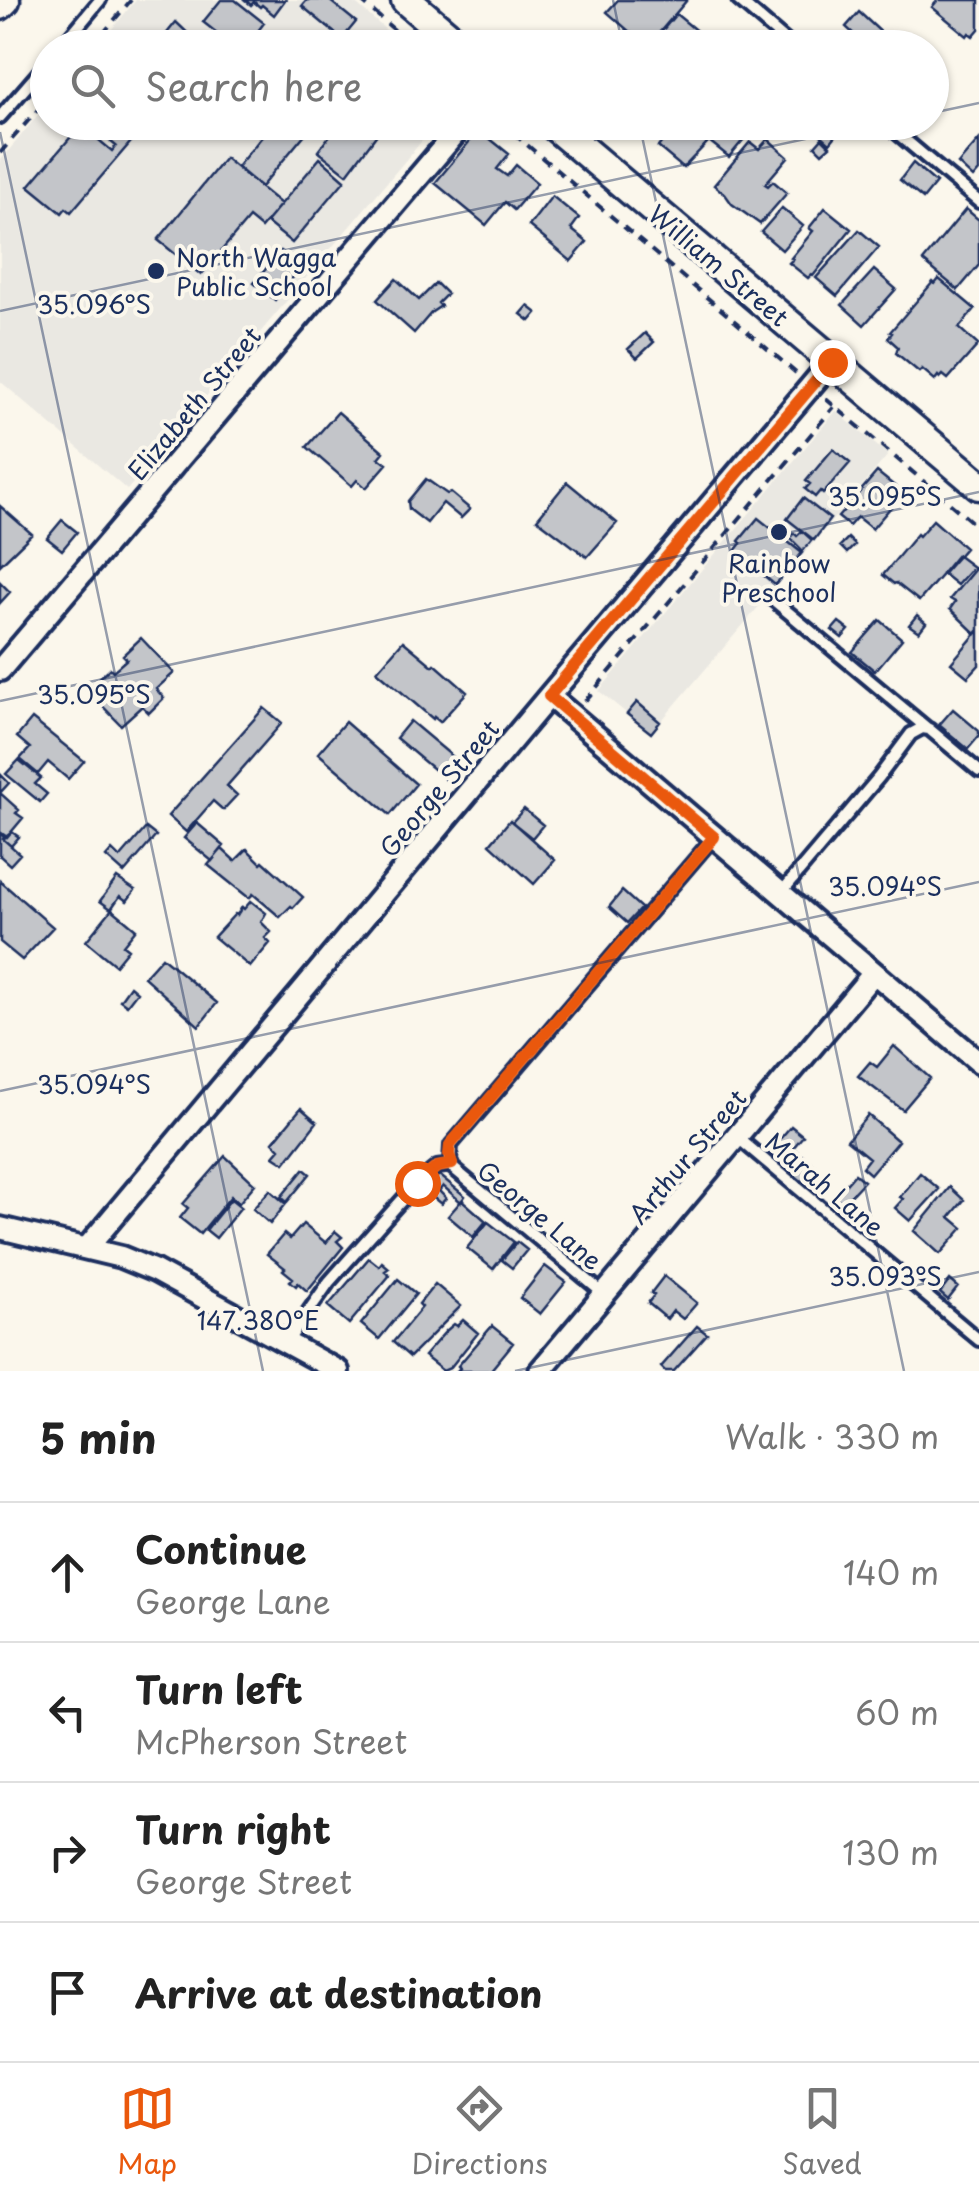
<!DOCTYPE html>
<meta charset="utf-8">
<style>
body{margin:0;font-family:"Playpen Sans",sans-serif;background:#f2f2f2;color:#222}
.stop{position:absolute;width:30px;height:30px;margin:-22px;border:8px solid #ea580c;border-radius:50%;background:#fff}
.stop.end{background:#ea580c;border-color:#fff;box-shadow:0 2px 10px #0008}
.list{margin:0;padding:0;list-style:none}
h2{display:flex;justify-content:space-between;align-items:center;height:130px;margin:0;padding:0 40px;font-size:42px}
h2 small{font-size:32px;font-weight:400;color:#767676}
.list li{display:grid;grid-template-columns:65px 1fr auto;gap:30px;align-items:center;box-sizing:border-box;height:140px;padding:0 40px;border-top:2px solid #e0e0e0}
.list b{display:block;font-size:38px;white-space:nowrap}
.list p{margin:0;font-size:32px;white-space:nowrap;color:#767676}
.list em{font-size:32px;font-style:normal;color:#767676}
.icon{flex:none;width:55px;height:55px;fill:none;stroke:currentColor;stroke-width:2;stroke-linecap:round;stroke-linejoin:round}
.map{position:relative;flex:none;width:979px;height:1371px;overflow:hidden}
.search{position:absolute;background:#fff;box-shadow:0 2px 8px #0004;left:30px;right:30px;top:30px;height:110px;display:flex;align-items:center;gap:25px;box-sizing:border-box;padding:0 35px;border-radius:55px;color:#767676;font-size:38px}
.sheet{height:690px;background:#fff}
nav{display:flex;justify-content:space-around;align-items:center;box-sizing:border-box;height:140px;border-top:2px solid #e0e0e0;background:#fff;font-size:28px;color:#767676}
nav a{display:grid;justify-items:center;gap:5px}
nav .on{color:#ea580c}
.map>svg:first-child{display:block}
.built{fill:#eae8e2}
.building{fill:#c3c5c9;stroke:#1b2f5e;stroke-width:2.5}
.lines{fill:none;stroke-linecap:round;stroke-linejoin:round}
.lane-casing{stroke:#1b2f5e;stroke-width:18}
.street-casing{stroke:#1b2f5e;stroke-width:28}
.secondary-casing{stroke:#1b2f5e;stroke-width:35}
.path{stroke:#1b2f5e;stroke-width:4;stroke-dasharray:10 8;stroke-linecap:butt}
.lane{stroke:#fbf7ec;stroke-width:10}
.street{stroke:#fbf7ec;stroke-width:20}
.secondary{stroke:#fbf7ec;stroke-width:28}
.route{stroke:#ea580c;stroke-width:12}
.ticks{fill:none;stroke:#1b2f5e;stroke-width:2.5;stroke-opacity:0.45}
.poi-dot{fill:#1b2f5e;stroke:#fbf7ec;stroke-width:4}
.labels{text-anchor:middle;dominant-baseline:central;stroke-width:8;stroke-linejoin:round;paint-order:stroke}
.poi-label{font-size:25px;fill:#1b2f5e;stroke:#fbf7ec;text-anchor:start}
.street-label{font-size:25px;fill:#1b2f5e;stroke:#fbf7ec}
.ticks-label{font-size:25px;text-anchor:middle;fill:#1b2f5e;stroke:#fbf7ec;stroke-width:8;stroke-linejoin:round;paint-order:stroke}
</style>
<div class="map">
<svg width="979" height="1371" viewBox="0 0 979 1371">
<rect width="100%" height="100%" fill="#fbf7ec"/>
<filter id="ink" filterUnits="userSpaceOnUse"><feTurbulence type="fractalNoise" baseFrequency=".01" numOctaves="2"/><feDisplacementMap in="SourceGraphic" scale="20" xChannelSelector="R" yChannelSelector="G"/><feConvolveMatrix kernelMatrix="1 2 1 2 8 2 1 2 1" color-interpolation-filters="sRGB"/></filter>
<g filter="url(#ink)">
<path class="built" d="M136,0H351L406,47L96,48Z
M47,104L48,122L437,123L127,490L0,381V161Z
M836,411L888,455L651,733L599,691Z"/>
<path class="building" d="M221,0H235L264,23L245,48H236L203,22Z
M245,0H285L274,15L262,5L260,7L254,2L251,5Z
M307,0H329L356,22L342,39L302,6Z
M618,0H687L647,47L607,12Z
M938,0H979V29L973,36L969,33L967,36L932,7Z
M859,12L898,48H869L846,27Z
M676,14L699,33L687,48H648Z
M176,22L196,41L190,48H146L154,39L159,43Z
M87,122H148L71,212L66,208L62,213L29,186L81,125L112,151L116,146Z
M274,122H315L261,187L237,167Z
M340,122H373L381,129L347,174L318,151Z
M678,122H739L734,131L744,139L729,157L709,141L683,168L658,147Z
M743,122H751L754,125L744,139L735,132Z
M832,122H838L843,127L830,143L821,135Z
M479,130L509,154L497,169L507,176L516,165L537,183L514,210L505,202L486,225L435,183Z
M822,138L830,146L822,153L815,146Z
M768,139L788,157L765,184L768,186L773,181L787,193L760,224L732,204L725,194L714,185L750,142L759,149Z
M979,140V171L973,178L958,164Z
M225,158L281,204L261,228L249,218L201,275L158,240Z
M320,158L345,180L292,243L266,222Z
M913,163L936,183L923,199L900,180Z
M552,196L579,218L571,229L587,242L571,261L529,226Z
M782,208L803,226L782,250L761,232Z
M825,208L851,229L813,276L811,275L808,278L789,263L793,259L791,258L813,231L809,228Z
M966,209L979,220V265L958,290L923,261Z
M859,230L879,247L837,296L816,278Z
M281,251L301,267L275,300L254,283Z
M874,270L896,289L864,325L842,305Z
M396,279L419,300L436,283L447,294L438,303L441,306L432,312L414,333L377,300Z
M939,279L975,309L959,328L978,345L948,379L943,375L940,378L938,376L935,380L922,369L919,372L896,353L898,347L888,338L892,333L890,332L933,282L935,284Z
M528,306L537,313L530,321L521,314Z
M645,333L654,342L637,358L628,349Z
M338,412L384,452L379,458L387,464L366,488L357,480L352,486L307,447Z
M833,449L850,463L823,494L820,491L815,497L805,489L810,484L806,481Z
M877,472L903,493L872,529L857,517L849,526L838,517Z
M426,479L447,494L451,493L470,509L461,518L443,503L427,523L409,509L408,501Z
M567,482L617,523L587,557L537,519Z
M803,498L830,519L814,540L787,519Z
M0,506L32,534L0,565Z
M758,518L802,553L775,585L735,551L741,543L739,541Z
M62,520L77,532L62,550L47,538Z
M933,520L965,548L919,601L896,583L894,584L883,575L917,534L919,536Z
M802,531L812,540L803,551L790,538L794,533L797,536Z
M848,538L855,545L847,553L840,546Z
M957,555L973,567L957,585L942,573Z
M979,564V630L976,634L950,609L955,602L950,599Z
M0,582L10,592L0,603Z
M917,615L926,623L919,632L909,625Z
M880,620L902,639L875,671L852,652Z
M839,622L849,630L842,638L832,630Z
M979,630V665L968,677L951,663Z
M141,638L174,673L156,689L164,698L149,713L142,706L121,725L87,690L110,668L113,671L127,659L123,655Z
M403,641L433,666L435,664L467,692L440,722L434,717L433,719L377,671Z
M637,702L660,722L651,733L627,714Z
M264,708L282,723L227,786L237,795L223,810L213,801L186,832L168,816Z
M953,709L979,731V736L968,749L939,725Z
M32,719L84,761L68,779L48,762L38,774L20,759L30,748L17,737Z
M410,721L459,762L445,779L396,738Z
M345,722L416,784L390,815L318,753Z
M19,760L41,778L35,784L47,794L40,802L6,774Z
M0,774L9,783L0,793L19,810L16,813L23,818L7,837L0,832Z
M524,809L543,825L532,838L512,822Z
M510,820L555,860L534,884L490,844Z
M197,823L224,846L212,861L184,838Z
M146,828L156,836L124,873L106,857L112,850L120,858Z
M12,832L19,837L11,846L3,839Z
M0,833L4,837L3,839L20,854L10,865L0,856Z
M222,849L235,861L247,849L261,863L263,861L303,897L293,908L291,906L280,917L253,894L249,898L208,865Z
M117,878L135,890L127,901L120,896L111,909L100,901Z
M0,881L53,927L22,960L0,942Z
M622,891L641,908L627,923L609,907Z
M251,901L266,913L261,922L271,932L265,938L270,943L250,967L214,937L235,914L237,915L242,907L244,909Z
M112,909L136,929L123,945L128,949L115,965L86,941Z
M162,957L217,1003L199,1026L144,977Z
M130,986L137,992L127,1005L120,1000Z
M894,1046L930,1078L903,1110L858,1076L870,1062L877,1067Z
M301,1108L317,1122L285,1163L274,1156L280,1149L273,1142Z
M868,1115L898,1141L870,1174L862,1167L869,1158L847,1140Z
M791,1126L803,1136L793,1148L817,1168L804,1184L768,1153Z
M225,1156L255,1184L239,1203L231,1196L200,1234L180,1218L188,1208L183,1204Z
M304,1169L310,1174L287,1202L281,1197Z
M920,1173L939,1189L910,1221L895,1208L903,1199L900,1197Z
M438,1174L465,1196L461,1202L443,1186L439,1191L446,1198L441,1204L424,1190Z
M855,1174L864,1181L850,1196L853,1199L847,1207L835,1197Z
M950,1187L964,1200L950,1217L963,1228L940,1254L914,1231Z
M270,1190L286,1204L270,1224L253,1209Z
M231,1199L241,1207L216,1238L206,1230Z
M462,1200L486,1221L473,1237L448,1216Z
M488,1222L514,1242L493,1269L467,1248Z
M303,1224L326,1243L335,1231L342,1237L337,1241L343,1247L307,1291L298,1283L296,1286L290,1281L293,1278L283,1270L285,1268L267,1254L284,1234L290,1239Z
M517,1242L527,1250L512,1268L502,1260Z
M369,1258L379,1266L382,1262L389,1268L385,1271L390,1275L349,1324L328,1306Z
M545,1266L566,1282L540,1314L520,1298Z
M664,1276L697,1303L683,1319L673,1311L667,1319L648,1303L654,1295L651,1293Z
M398,1279L416,1294L379,1339L361,1324Z
M950,1280L958,1287L948,1300L940,1293Z
M435,1284L461,1306L410,1357L393,1342L422,1307L419,1304Z
M463,1320L478,1333L450,1368L443,1371L424,1356L446,1331L454,1324L457,1326Z
M492,1326L513,1343L490,1371H457L460,1368L458,1366Z
M697,1326L707,1334L674,1371H665L661,1367Z"/>
<g class="lines">
<defs>
<path id="lane" d="M738,0L794,48
M60,48L100,0
M0,117L48,62
M884,122L979,202
M771,598L928,729
M780,894L879,777L911,734L922,728L929,729L979,771
M737,1137L979,1340
M604,1294L453,1168L450,1161L451,1145L714,837
M287,1342L329,1282L417,1183L437,1167L452,1165"/>
<path id="street" d="M0,670L465,122
M549,696L979,1062
M0,1228L121,1257L155,1271L338,1371
M87,1248L549,696L832,361
M540,1371L873,974"/>
<path id="secondary" d="M406,0L462,48
M0,5L5,0
M550,122L979,485"/>
</defs>
<use href="#lane" class="lane-casing"/>
<use href="#street" class="street-casing"/>
<use href="#secondary" class="secondary-casing"/>
<path class="path" d="M360,0L415,48
M91,48L131,0
M500,122L796,373
M0,153L48,98
M826,399L979,528
M585,701L834,407"/>
<use href="#lane" class="lane"/>
<use href="#street" class="street"/>
<use href="#secondary" class="secondary"/>
</g>
</g>
<g class="lines" filter="url(#ink)">
<path class="route" d="M417,1183L437,1167L452,1164L449,1154L450,1145L714,837L549,696L832,362"/>
</g>
<path class="ticks" d="M613,0L623,48M932,113L979,103M639,122L904,1371M0,132L263,1371M0,311L885,122M0,701L979,492M0,1091L979,882M515,1371L979,1272"/>
<g class="poi-dot">
<circle cx="156" cy="271" r="10"/>
<circle cx="779" cy="532" r="10"/>
</g>
<g class="labels">
<g class="poi-label">
<text x="176" y="257">North Wagga<tspan x="176" dy="29">Public School</tspan></text>
<text x="779" y="563" text-anchor="middle">Rainbow<tspan x="779" dy="29">Preschool</tspan></text>
</g>
<g class="street-label">
<text transform="translate(719 265) rotate(40)">William Street</text>
<text transform="translate(194 403) rotate(-50)">Elizabeth Street</text>
<text transform="translate(439 788) rotate(-50)">George Street</text>
<text transform="translate(687 1156) rotate(-50)">Arthur Street</text>
<text transform="translate(825 1184) rotate(40)">Marah Lane</text>
<text transform="translate(540 1215) rotate(40)">George Lane</text>
</g>
</g>
<g class="ticks-label">
<text x="94" y="314">35.096°S</text>
<text x="885" y="506">35.095°S</text>
<text x="94" y="704">35.095°S</text>
<text x="885" y="896">35.094°S</text>
<text x="94" y="1094">35.094°S</text>
<text x="885" y="1286">35.093°S</text>
<text x="258" y="1330">147.380°E</text>
</g>
</svg>
<div class="stop" style="left:417px;top:1183px"></div>
<div class="stop end" style="left:832px;top:362px"></div>
<div class="search"><svg class="icon" aria-label="search" viewBox="0 0 24 24"><circle cx="10" cy="10" r="6"/><path d="M15 15l6 6"/></svg>Search here</div>
</div>
<section class="sheet">
<h2>5 min<small>Walk · 330 m</small></h2>
<ul class="list">
<li><svg class="icon" aria-label="ahead" viewBox="0 0 24 24"><path d="M12 20V5M6 11l6-6 6 6"/></svg><div><b>Continue</b><p>George Lane</p></div><em>140 m</em></li>
<li><svg class="icon" aria-label="left" viewBox="0 0 24 24"><path d="M17 20v-9H6M10 6l-5 5 5 5"/></svg><div><b>Turn left</b><p>McPherson Street</p></div><em>60 m</em></li>
<li><svg class="icon" aria-label="right" viewBox="0 0 24 24"><path d="M7 20v-9h11M14 6l5 5-5 5"/></svg><div><b>Turn right</b><p>George Street</p></div><em>130 m</em></li>
<li><svg class="icon" aria-label="arrive" viewBox="0 0 24 24"><path d="M6 21V4h12l-3 4 3 4H6"/></svg><div><b>Arrive at destination</b></div></li>
</ul>
</section>
<nav>
<a class="on"><svg class="icon" aria-label="map" viewBox="0 0 24 24"><path d="M3 6l6-2 6 2 6-2v14l-6 2-6-2-6 2zM9 4v14M15 6v14"/></svg>Map</a>
<a><svg class="icon" aria-label="directions" viewBox="0 0 24 24"><path d="M12 3l9 9-9 9-9-9zM9 14v-3h6M13 9l2 2-2 2"/></svg>Directions</a>
<a><svg class="icon" aria-label="saved" viewBox="0 0 24 24"><path d="M7 4h10v16l-5-4-5 4z"/></svg>Saved</a>
</nav>
